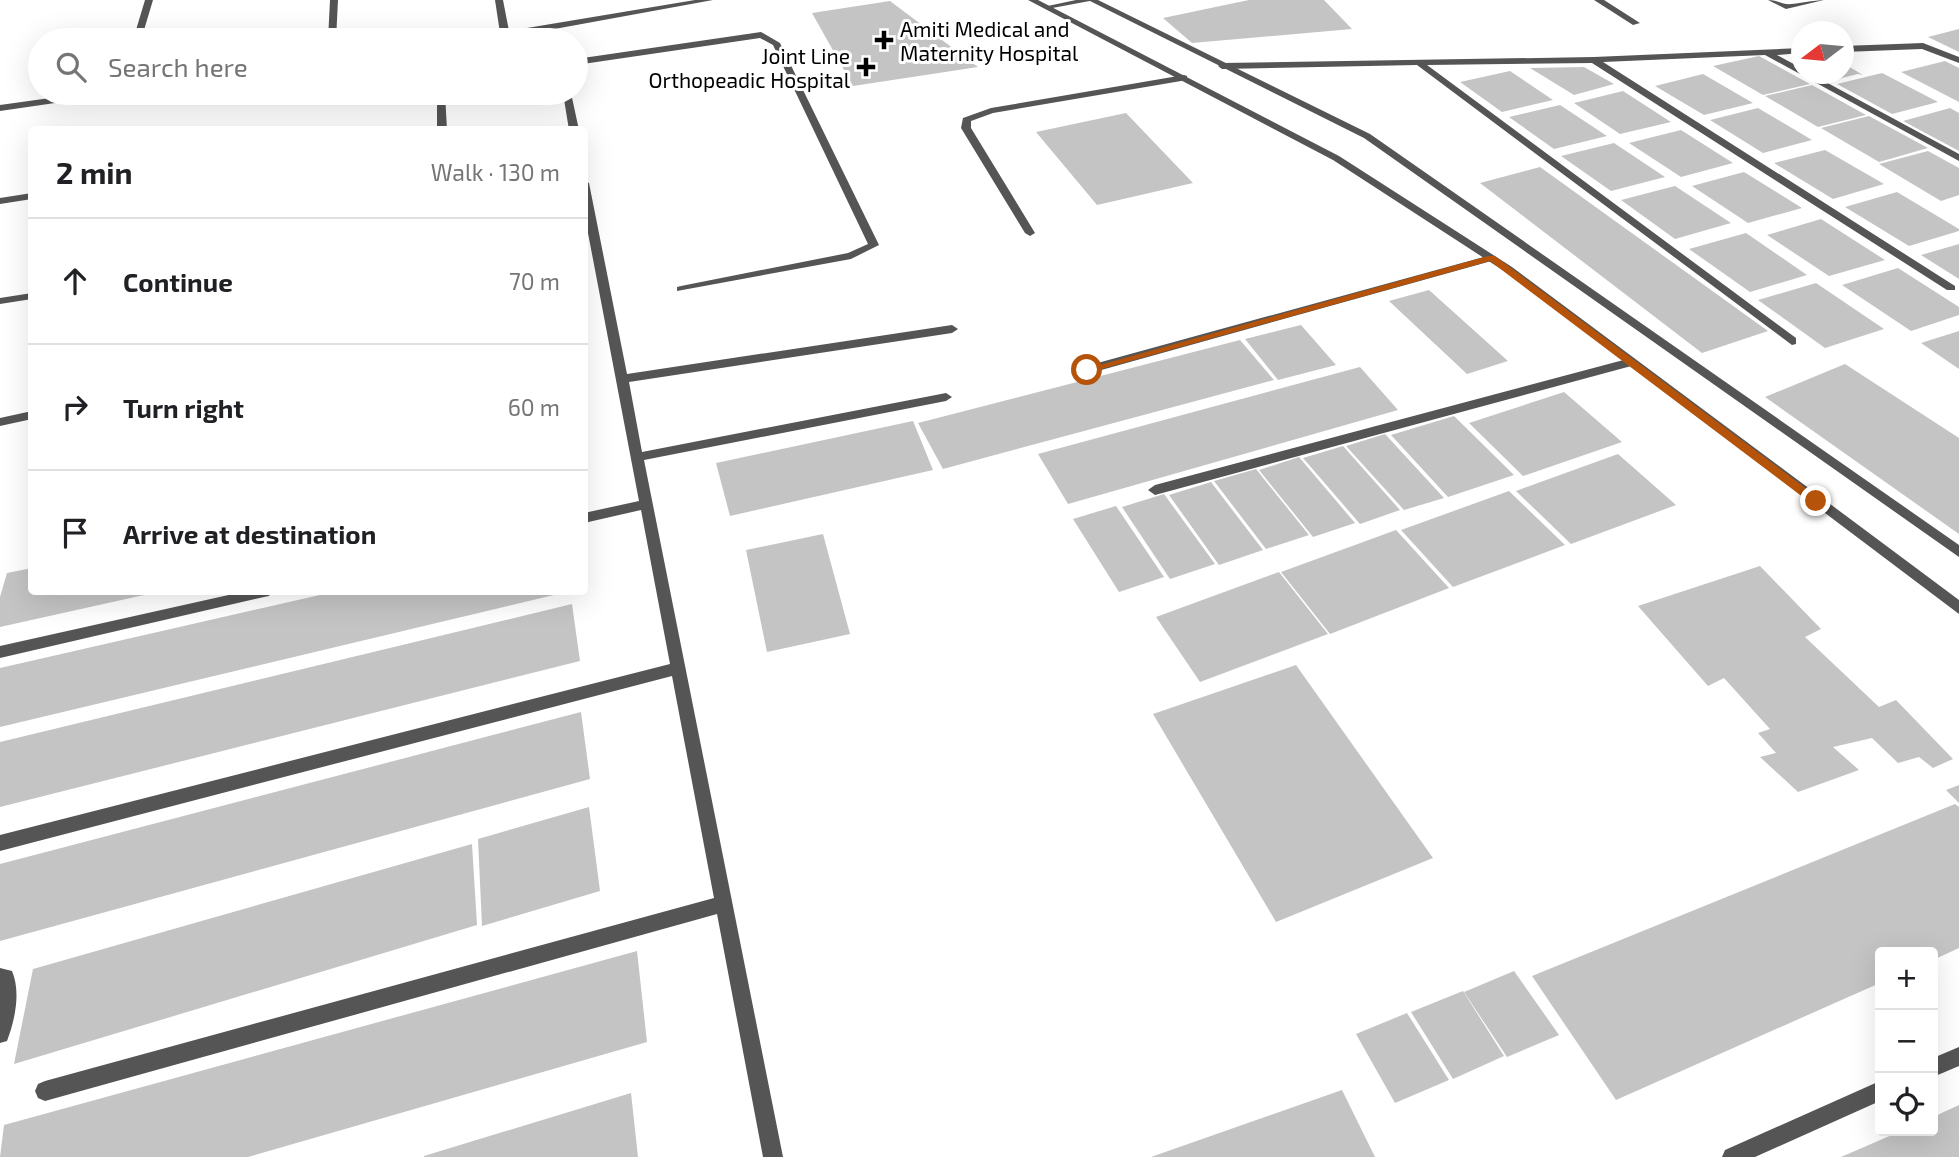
<!DOCTYPE html>
<meta charset="utf-8">
<style>
body{margin:0;font-family:"Exo 2",sans-serif;background:#f6f6f6;color:#202124}
.controls{position:absolute;right:21px;bottom:21px;display:grid;overflow:hidden;border-radius:7px;box-shadow:0 7px 28px #0002}
.controls button{width:63px;height:63px;display:grid;place-items:center;padding:0;border:0;border-bottom:2px solid #e0e0e0;background:#fff;color:#202124;font:35px sans-serif}
.compass{position:absolute;left:1791px;top:21px;width:63px;height:63px;border-radius:50%;background:#fff;box-shadow:0 7px 28px #0002;rotate:254deg}
.stop{position:absolute;width:21px;height:21px;margin:-16px;border:5px solid #b45309;border-radius:50%;background:#fff}
.stop.end{background:#b45309;border-color:#fff;box-shadow:0 2px 7px #0008}
.list{margin:0;padding:0;list-style:none}
h2{display:flex;justify-content:space-between;align-items:center;height:91px;margin:0;padding:0 28px;font-size:30px}
h2 small{font-size:23px;font-weight:400;color:#757577}
.list li{display:grid;grid-template-columns:46px 1fr auto;gap:21px;align-items:center;box-sizing:border-box;height:126px;padding:0 28px;border-top:2px solid #e0e0e0}
.list b{display:block;font-size:26px;white-space:nowrap}
.list em{font-size:23px;font-style:normal;color:#757577}
.icon{flex:none;width:38px;height:38px;fill:none;stroke:currentColor;stroke-width:2;stroke-linecap:round;stroke-linejoin:round}
.map{position:relative;flex:none;width:1959px;height:1157px;overflow:hidden}
.search{position:absolute;background:#fff;box-shadow:0 7px 28px #0002;left:28px;top:28px;width:560px;height:77px;display:flex;align-items:center;gap:18px;box-sizing:border-box;padding:0 24px;border-radius:38px;color:#757577;font-size:26px}
.panel{position:absolute;background:#fff;box-shadow:0 7px 28px #0002;left:28px;top:126px;width:560px;height:469px;border-radius:7px}
.map>svg:first-child{display:block}
.building{fill:#c4c4c4}
.lines{fill:none;stroke-linecap:round;stroke-linejoin:round}
.service{fill:#555;fill-rule:evenodd}
.minor{fill:#555;fill-rule:evenodd}
.tertiary{fill:#555;fill-rule:evenodd}
.route{fill:#b45309}
.poi-dot{fill:#000;stroke:#fff;stroke-width:2.5}
.labels{text-anchor:middle;dominant-baseline:central;stroke-width:6;stroke-linejoin:round;paint-order:stroke}
.far-poi-label{font-size:21px;fill:#000;stroke:#fff;text-anchor:start}
</style>
<div class="map">
<svg width="1959" height="1157" viewBox="0 0 1959 1157">
<rect width="100%" height="100%" fill="#fff"/>
<path class="building" d="M1249,0H1324L1352,29L1192,43L1163,18Z
M890,1L978,67L853,86L812,13Z
M1959,29V52L1928,37Z
M1759,56L1810,84L1763,95L1713,66Z
M1945,61L1959,68V102L1901,72Z
M1843,63L1863,75L1858,74L1830,81L1817,74H1843Z
M1584,67L1614,84L1574,95L1530,68Z
M1510,71L1553,100L1502,112L1460,82Z
M1882,73L1886,75L1938,102L1892,114L1837,84Z
M1703,74L1753,103L1704,115L1655,86Z
M1812,85L1866,115L1818,127L1765,96Z
M1623,91L1671,122L1620,134L1574,103Z
M1560,105L1607,136L1554,149L1509,117Z
M1758,108L1812,140L1763,153L1710,120Z
M1950,108L1959,113V151L1903,121Z
M1126,113L1193,183L1097,205L1036,132Z
M1869,116L1928,148L1879,162L1821,128Z
M1681,130L1733,163L1681,177L1629,143Z
M1614,143L1665,177L1611,191L1561,156Z
M1825,150L1884,184L1833,199L1774,163Z
M1928,151L1959,168V195L1941,201L1879,164Z
M1540,167L1768,331L1702,353L1480,183Z
M1744,172L1802,208L1748,223L1692,186Z
M1675,186L1731,223L1675,239L1621,200Z
M1897,192L1959,229V231L1909,246L1845,207Z
M1821,219L1885,260L1829,276L1767,235Z
M1746,233L1807,275L1750,292L1689,249Z
M1959,244V279L1921,255Z
M1898,268L1959,307V315L1911,331L1842,285Z
M1816,283L1884,329L1825,348L1758,300Z
M1429,290L1508,361L1467,374L1389,301Z
M1301,325L1336,365L1278,380L1245,339Z
M1959,331V369L1921,343Z
M1240,340L1274,380L943,469L918,423Z
M1845,364L1959,438V534L1765,397Z
M1360,367L1398,410L1068,504L1038,454Z
M1564,392L1622,442L1523,476L1469,423Z
M1454,416L1514,475L1448,497L1391,435Z
M913,421L933,470L730,516L716,463Z
M1385,434L1444,498L1404,510L1346,446Z
M1343,446L1400,510L1360,524L1303,458Z
M1618,454L1676,505L1571,544L1516,491Z
M1299,457L1355,523L1313,537L1259,470Z
M1256,469L1309,535L1266,549L1214,481Z
M1211,482L1263,550L1219,565L1169,495Z
M1509,491L1565,545L1453,587L1401,530Z
M1164,494L1215,564L1170,579L1122,507Z
M1116,506L1164,577L1119,592L1073,519Z
M1396,530L1449,588L1330,634L1281,572Z
M823,534L850,634L767,652L746,550Z
M1760,566L1821,629L1805,637L1879,707L1896,700L1953,759L1933,768L1919,757L1898,763L1872,738L1833,747L1859,770L1798,792L1760,757L1776,753L1758,733L1770,729L1724,678L1708,686L1638,606Z
M32,568V592L153,593L0,627V597L7,573Z
M1279,572L1328,634L1200,682L1156,617Z
M333,592L562,593L0,727V668Z
M572,604L580,661L0,807V742Z
M1296,665L1433,858L1276,922L1153,714Z
M581,712L590,779L0,941V864Z
M1959,785V803L1946,790Z
M1955,804L1959,807V948L1933,960V952H1880V983L1616,1100L1532,976Z
M589,807L600,891L482,926L478,839Z
M472,844L477,925L14,1064L33,969Z
M637,951L647,1042L248,1157H0L4,1125Z
M1514,971L1559,1035L1507,1057L1464,992Z
M1463,991L1504,1056L1453,1079L1411,1012Z
M1407,1013L1449,1080L1395,1103L1356,1034Z
M1342,1090L1375,1157H1151Z
M631,1093L638,1157H424V1156Z
M1959,1105V1157H1841L1901,1131H1933V1117Z"/>
<g class="lines">
<path class="service" d="M1594,0H1604L1640,23L1633,25Z
M1768,0C1776,0 1779,3 1786,4C1793,5 1814,0 1824,0L1786,9Z
M761,32L780,43L879,245L851,259L677,291V287L681,286L848,253L868,244L773,45L760,38L576,65V59Z"/>
<path class="minor" d="M145,0H153L141,40H133Z
M330,0H338L336,40H328Z
M495,0H503L509,31L695,0H713L505,38L467,40L471,37L500,33Z
M1076,0H1095L1047,9L1043,7Z
M1923,43L1959,57V63L1922,49L1843,52V46Z
M1801,48V53L1777,55L1801,68V74H1811L1959,154V161L1765,55L1603,62L1955,286V290H1947L1592,63L1427,65L1796,338V344L1792,345L1417,65L1222,69L1218,66L1222,63L1594,57Z
M1184,75L1187,76V80L993,113L971,121V128L1035,233L1030,236L1025,233L961,128L963,118L991,108Z
M86,93H107L103,96L0,111V105Z
M437,93H445L447,130H437Z
M563,93H571L579,130H569Z
M584,180L589,183L627,374L952,325L958,329L952,333L629,382L642,452L946,393L952,397L946,401L644,460L783,1157H763L717,914L45,1101L38,1098L35,1091L38,1084L45,1081L714,898L672,676L0,851V835L670,664L641,510L584,523V513L639,501L584,212Z
M32,193V199L0,204V198Z
M1491,255L1496,258L1495,260L1087,374L1081,370L1083,367Z
M32,293V299L0,304V298Z
M1631,358L1635,359V365L1155,495L1148,490L1155,485Z
M32,411V419L0,426V418Z
M242,592H271L269,596L264,597L0,658V646Z
M0,968L12,971C21,992 15,1020 7,1041L0,1043Z
M1959,1047V1066L1933,1077V1058Z
M1880,1081V1101L1755,1157H1722L1725,1150Z"/>
<path class="tertiary" d="M1028,0H1038L1339,156L1512,267L1959,600V614L1504,271L1333,160Z
M1088,0H1098L1370,134L1959,545V557L1364,138Z"/>
</g>
<path class="route" d="M1488,256H1495L1819,498V504H1812L1490,261L1087,373L1082,370Z"/>
<g class="poi-dot">
<path d="M880.5 29.5h7v7h7v7h-7v7h-7v-7h-7v-7h7z"/>
<path d="M862.5 56.5h7v7h7v7h-7v7h-7v-7h-7v-7h7z"/>
</g>
<g class="labels">
<g class="far-poi-label">
<text x="900" y="28">Amiti Medical and<tspan x="900" dy="24">Maternity Hospital</tspan></text>
<text x="850" y="55" text-anchor="end">Joint Line<tspan x="850" dy="24">Orthopeadic Hospital</tspan></text>
</g>
</g>
</svg>
<div class="controls">
<button>+</button>
<button>−</button>
<button><svg class="icon" aria-label="locate" viewBox="0 0 24 24"><circle cx="12" cy="12" r="6"/><path d="M12 2v4M12 18v4M2 12h4M18 12h4"/></svg></button>
</div>
<svg class="compass" viewBox="-18 -18 36 36"><path d="M0-13l5 13h-10z" fill="#e53935"/><path d="M0 13l5-13h-10z" fill="#757577"/></svg>
<div class="stop" style="left:1087px;top:370px"></div>
<div class="stop end" style="left:1816px;top:501px"></div>
<div class="search"><svg class="icon" aria-label="search" viewBox="0 0 24 24"><circle cx="10" cy="10" r="6"/><path d="M15 15l6 6"/></svg>Search here</div>
<section class="panel">
<h2>2 min<small>Walk · 130 m</small></h2>
<ul class="list">
<li><svg class="icon" aria-label="ahead" viewBox="0 0 24 24"><path d="M12 20V5M6 11l6-6 6 6"/></svg><div><b>Continue</b></div><em>70 m</em></li>
<li><svg class="icon" aria-label="right" viewBox="0 0 24 24"><path d="M7 20v-9h11M14 6l5 5-5 5"/></svg><div><b>Turn right</b></div><em>60 m</em></li>
<li><svg class="icon" aria-label="arrive" viewBox="0 0 24 24"><path d="M6 21V4h12l-3 4 3 4H6"/></svg><div><b>Arrive at destination</b></div></li>
</ul>
</section>
</div>
